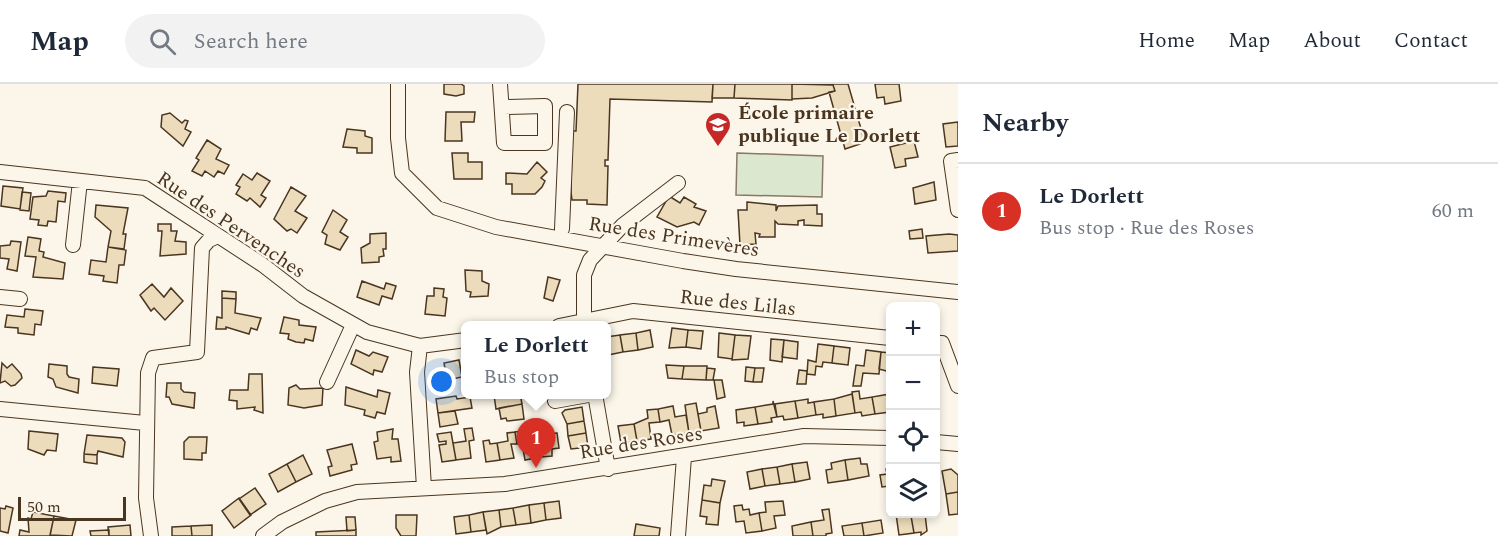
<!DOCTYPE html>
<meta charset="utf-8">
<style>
body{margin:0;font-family:Spectral,serif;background:#f2f2f3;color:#1f2937}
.controls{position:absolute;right:18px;bottom:18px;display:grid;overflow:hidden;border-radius:9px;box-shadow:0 3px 9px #0003}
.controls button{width:54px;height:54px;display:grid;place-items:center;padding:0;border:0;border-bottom:2px solid #e0e1e3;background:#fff;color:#1f2937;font:30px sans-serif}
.scale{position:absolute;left:18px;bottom:15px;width:108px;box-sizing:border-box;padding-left:6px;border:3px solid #4a3520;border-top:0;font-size:16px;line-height:21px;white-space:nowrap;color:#4a3520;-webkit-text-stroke:4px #fbf6e9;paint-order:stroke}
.you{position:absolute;left:442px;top:298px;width:21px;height:21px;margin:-15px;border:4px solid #fff;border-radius:50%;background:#1a73e8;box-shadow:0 0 0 9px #1a73e833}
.badge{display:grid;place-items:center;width:39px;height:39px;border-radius:50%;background:#d93025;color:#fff;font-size:20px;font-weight:700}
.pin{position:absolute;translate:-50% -50px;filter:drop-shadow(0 2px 3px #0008)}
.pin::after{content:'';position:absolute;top:32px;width:21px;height:18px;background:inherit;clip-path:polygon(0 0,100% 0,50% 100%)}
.popup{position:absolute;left:461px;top:237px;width:150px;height:78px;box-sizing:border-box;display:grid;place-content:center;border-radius:9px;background:#fff;filter:drop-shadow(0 2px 4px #0005);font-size:20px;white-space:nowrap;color:#747a83}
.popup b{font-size:22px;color:#1f2937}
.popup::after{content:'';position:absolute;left:50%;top:100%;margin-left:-12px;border:12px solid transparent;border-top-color:#fff}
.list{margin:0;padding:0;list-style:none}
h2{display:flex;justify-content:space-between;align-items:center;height:78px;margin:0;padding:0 24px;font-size:26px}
h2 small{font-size:20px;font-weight:400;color:#747a83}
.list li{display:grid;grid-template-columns:39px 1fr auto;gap:18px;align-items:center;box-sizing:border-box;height:96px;padding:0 24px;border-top:2px solid #e0e1e3}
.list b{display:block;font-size:22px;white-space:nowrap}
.list p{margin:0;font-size:20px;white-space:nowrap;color:#747a83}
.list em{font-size:20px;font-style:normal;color:#747a83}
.icon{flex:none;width:33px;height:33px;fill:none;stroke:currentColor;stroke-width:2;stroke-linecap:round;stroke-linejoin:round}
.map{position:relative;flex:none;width:958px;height:452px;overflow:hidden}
header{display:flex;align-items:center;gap:36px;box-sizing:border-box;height:84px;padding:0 30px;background:#fff;border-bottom:2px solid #e0e1e3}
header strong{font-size:28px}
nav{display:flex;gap:33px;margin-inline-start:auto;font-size:21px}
.search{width:420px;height:54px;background:#f2f2f3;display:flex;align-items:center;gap:15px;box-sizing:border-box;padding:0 21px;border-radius:33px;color:#747a83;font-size:22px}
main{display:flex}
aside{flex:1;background:#fff}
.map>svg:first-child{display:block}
.pitch{fill:#dce7d0;stroke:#887966;stroke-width:1.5}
.building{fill:#ecdcbc;stroke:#4a3520;stroke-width:1.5}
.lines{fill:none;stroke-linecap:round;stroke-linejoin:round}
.minor-casing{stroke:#4a3520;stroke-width:16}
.minor{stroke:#fbf6e9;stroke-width:14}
.labels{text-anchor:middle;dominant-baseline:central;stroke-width:4.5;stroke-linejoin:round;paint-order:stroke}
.poi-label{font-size:20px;font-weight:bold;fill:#4a3520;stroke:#fbf6e9;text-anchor:start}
.street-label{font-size:20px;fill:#4a3520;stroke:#fbf6e9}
</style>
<header>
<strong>Map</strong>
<div class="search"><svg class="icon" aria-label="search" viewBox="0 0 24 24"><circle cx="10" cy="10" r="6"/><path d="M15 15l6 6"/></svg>Search here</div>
<nav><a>Home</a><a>Map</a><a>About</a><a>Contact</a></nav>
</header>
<main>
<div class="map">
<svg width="958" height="452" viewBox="0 0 958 452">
<rect width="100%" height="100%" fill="#fbf6e9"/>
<path class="pitch" d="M737,69L823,72L822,113L736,111Z"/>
<path class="building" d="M444,0H461L464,2V10L456,12L444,10Z
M578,0H713L712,18L610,15L608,76H605V82H608L607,121L587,120V116H572L571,108L572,47H576Z
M713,0H735L734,14H712Z
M735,0H792V16L734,14Z
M792,0L833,1L835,7L812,14L792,15Z
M814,0H848L864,55L859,56L860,60L845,65L829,8L835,7L833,1Z
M875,0H899L901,17L885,20L884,13L877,14Z
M446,28H475L474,38H461L462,57H445Z
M170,29L182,39L185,36L188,37L185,45L191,48L183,62L161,43L162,31Z
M958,38V62L946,63L943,40Z
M347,45L365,47V52L372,54V69H357V64L343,63Z
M207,56L221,65L216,75L229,81L224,90L218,87L214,93L205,87L202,92L192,87L199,76L196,74Z
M914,57L918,73L905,75L906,82L895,84L890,63Z
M452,69H468V78H482V95H454Z
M537,78L547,88L541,94L545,97L542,103L535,110H512V100H506V89L527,90Z
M257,89L270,97L261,111L266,114L260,123L250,114L247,117L236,110L240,103L236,101L243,90L252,96Z
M934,98L936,116L915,120L913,104Z
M3,102L23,104L20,125L1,122Z
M291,103L306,112L295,127L307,134L297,149L291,145L287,147L274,135Z
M48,107L66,109L65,118L58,117L56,138L48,137L47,142L38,141L39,136L30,135L33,113L46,112Z
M22,108L31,109L29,127L20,126Z
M669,112L680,119L684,113L696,120L694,123L706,127L699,141L694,138L677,143L657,133Z
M747,118L776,121V127L778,122L817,121V130H822V142L804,141V136L798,137V141L778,140L775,137V153H759L760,150L755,149L756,160L740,161L738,126H747Z
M96,121L128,124L123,150H126L124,165L108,163L111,147L95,133Z
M333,126L347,136L340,148L348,153L340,166L325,160L327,151L322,148Z
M158,140H171V147H177L175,157L186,158V170L160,172L162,147H158Z
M922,145L923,154L910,155L909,147Z
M386,149V165H383L384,172L379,173V178L362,179L361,164L370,159V150Z
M949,150L958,151V167L928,169L926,152Z
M28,153L41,155L39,167L44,168L43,173L65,179L63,195L33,193L36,173L25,172Z
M11,157L21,158L17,187L7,185L9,175L0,174V162L10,161Z
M108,163L126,166L124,181H119L117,199L103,197L104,192L89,190L91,176L106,178Z
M465,186L482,187V197L489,200L488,212L470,213L471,208L466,207Z
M548,193L560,196L553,217L544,214Z
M362,197L384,205L386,199L396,202L392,215L382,212L379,221L357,213Z
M152,200L164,213L171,204L183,217L165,236L154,224L151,227L140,211Z
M434,204L444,205L443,213L447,214L445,232L425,230L427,212H434Z
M222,207L236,208V215L222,214Z
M222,214L236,215L235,229L261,234L257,246L251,244L249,250L226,243V245H216L217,233L222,234Z
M25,225L43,227L41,241L35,240L34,251L18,249V244L5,243L7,231L24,233Z
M284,233L299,236V241L316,243L313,257L305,255L304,259L296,258L288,255L289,250L280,249Z
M672,244L688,246L686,263L669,264Z
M650,246L653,263L638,266L636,249Z
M688,246L703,247L701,265L686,263Z
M636,249L638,266L623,268L620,251Z
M719,249L735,251L732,275L718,273Z
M620,251L623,268L608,271L606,253Z
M735,251L751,252L748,275L732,276Z
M771,255L784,256L782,278L770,276Z
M784,256L798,258L797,275L782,273Z
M818,260L834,262L832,279L823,278L822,283L816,282L815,291L807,290L808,276L816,278Z
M834,262L850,264L848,281L832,279Z
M356,266L369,272L373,268L388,273L382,288L374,286L373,291L351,280Z
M866,266L881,268L879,290L863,289L861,302H853L856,281L864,282Z
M881,268L890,269V288L879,285Z
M459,276L462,293L447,296L444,279Z
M2,279L7,284L12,280L21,290L22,294L15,301L11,302L5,297L0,299Z
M49,280L67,282V290L69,293L79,295L78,309L56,303L53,295L48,293Z
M666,281L684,282L682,295L668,294Z
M684,282H707L706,296L682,295Z
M93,283L119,285L117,302L92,299Z
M746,283L755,284L753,298L745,297Z
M707,284L715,285L713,296H706Z
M755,284H764L762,298H753Z
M799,286L807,287L806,300H797Z
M249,290H262L263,329L254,326L255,323L237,325V317L229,316L230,306H248Z
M714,296H722L725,313L717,315Z
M167,299H181V305L184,308L195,309L194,324L172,320L169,313H166Z
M296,301L300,305L323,304L322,321L304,324L288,321L289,304Z
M346,303L377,313L378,306L390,309L385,330L377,328L375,334L364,331L365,326L345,321Z
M859,307L860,315L872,313L875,330L862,332L861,328L855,329L852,308Z
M520,310L522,320L496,325L494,311Z
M852,310L855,329L836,332L834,315Z
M890,310V328L875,330L872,313Z
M456,312L457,315L470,313L472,324L438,329L436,315Z
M808,315V319L814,318L816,331L798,334L795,317Z
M834,315L836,332L823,334V330L816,331L814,318Z
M773,317L777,333L771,334L772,338L758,340L755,323L773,320Z
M795,317L798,334L784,336L783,332L777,333L775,320Z
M696,319L701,347L689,349L685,321Z
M522,320L524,335L507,337L506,334L501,335L499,324Z
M673,322L675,333L686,331L689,349L672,351L669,336L660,338L658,325Z
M715,322L719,344L701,347L698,330L707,328V324Z
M582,323L584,337L567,340L562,329L565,326Z
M755,323L758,340L744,342V338L737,339L736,326Z
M658,325L660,338L649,339L651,355L637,357L634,340L648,334L647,326Z
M455,327L458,340L440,343L438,329Z
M584,337L586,349L568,352L567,340Z
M634,340L637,357L621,359L618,342Z
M472,344L474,356L469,357L471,374L456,376L453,359L466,357L464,345Z
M393,345L392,355H398L401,377L391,378V373L377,375L374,358L378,357L377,348Z
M29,347L58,350L56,367L47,366L44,371L28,365Z
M522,347L524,359L538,356L541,373L525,376L522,359L517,360L515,348Z
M451,348L456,376L442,378L439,361L446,360V357L439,358L437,350Z
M515,348L517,360H511L514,374L500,376L497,359L508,357L507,349Z
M557,349L559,364L552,365V372L541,373L537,350Z
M586,349L588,363L571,365L568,352Z
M87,351L122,354L125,358L123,373L98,367L97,371L84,370Z
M189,353H207L206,369H202V376L184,375V358Z
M489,356L490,360L497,359L500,376L486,378L483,357Z
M352,360L357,380L351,381L352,386L330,392L328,383L332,382L327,366Z
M84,370L97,371V380L84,378Z
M303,371L312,390L296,398L287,380Z
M860,374L861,380H867L869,392L848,396L845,376Z
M845,376L848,396L828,399L826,386L832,385L831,379Z
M807,378L810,395L795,398L792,380Z
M287,380L296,398L278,408L269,390Z
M792,380L795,398L780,400L777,383Z
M777,383L780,400L765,402L762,385Z
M890,384V408L889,402L882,403L880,391L887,390L886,385Z
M762,385L765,402L750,405L747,388Z
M951,385L958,391V408L946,410L942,387Z
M712,395L725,397L720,419L702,416L704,401L711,402Z
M255,404L266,420L250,431L239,415Z
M958,408V430L949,431L946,410Z
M239,414L251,431L234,444L222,427Z
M702,416L720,419L718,441L706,440L707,433L700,432Z
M559,417L561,434L546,436L544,419Z
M783,417L785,431L774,432L776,444L762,447L759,429L766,428L765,418Z
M544,419L546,436L531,439L529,421Z
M529,421L531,439L516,441L513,424Z
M742,421L743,426L749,425L750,431L759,429L762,447L746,449L744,437L736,438L734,422Z
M6,422L13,424L8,449L0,447V424L5,425Z
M513,424L516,441L501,443L499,426Z
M829,425L832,449L826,450V452H813L811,438L824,436L822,426Z
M499,426L501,443L487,450L483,428Z
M33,428L54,432L50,452H19L20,446L29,448L28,434L31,435Z
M483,428L486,446L471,448L469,431Z
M896,430H903V433L911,432L914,449L899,451Z
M925,430L927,447L921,451V448L914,449L911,432Z
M396,431H417L416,452H401L396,444Z
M469,431L471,448L456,450L454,433Z
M54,432L76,436L72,452L50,451Z
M346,433H355L356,446L347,447Z
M881,436L883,449L864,452L862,439Z
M811,438L813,452H793L792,442Z
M862,439L864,452H844L842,442Z
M636,440L660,444L659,452H634Z
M130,441L131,452H109L108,443Z
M212,441V452H192L191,442Z
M191,442L192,452H172V443Z
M109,446V452H91L90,447Z
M356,446V452H316V448Z"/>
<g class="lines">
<defs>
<path id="minor" d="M398,0V54L402,89L437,124L496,143L683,177L736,185L958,208
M500,0L504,59H545V22L504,23
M958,76L951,77L958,126
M0,88L145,104L263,181L303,212L367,248L420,262L466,256
M562,145L567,28
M73,161L80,97
M0,213L20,215
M559,242L633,227L890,254
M584,242V191L590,176L623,141L678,99
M936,259H942L958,302
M420,262L417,288L424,404
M327,298L353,241
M595,310L608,385
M555,317L594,310
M0,325L145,339
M936,358L958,360
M151,452L146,414L148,289L153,274L197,268L202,164L209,156L218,152
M263,452L282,438L325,417L357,408L505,400L804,352L890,354
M678,452L684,373"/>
</defs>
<use href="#minor" class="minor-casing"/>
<use href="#minor" class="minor"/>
</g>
<defs>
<symbol id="school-pin" viewBox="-11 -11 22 30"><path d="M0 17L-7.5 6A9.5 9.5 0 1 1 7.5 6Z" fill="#c62828" stroke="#fbf6e9"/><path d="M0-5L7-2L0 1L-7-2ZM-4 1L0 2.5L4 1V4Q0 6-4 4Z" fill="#fff"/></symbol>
</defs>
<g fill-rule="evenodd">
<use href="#school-pin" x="703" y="26" width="30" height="40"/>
</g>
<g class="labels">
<g class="poi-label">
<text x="738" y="29">École primaire<tspan x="738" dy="23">publique Le Dorlett</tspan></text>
</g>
<g class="street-label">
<text transform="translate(231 141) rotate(34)">Rue des Pervenches</text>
<text transform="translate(674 153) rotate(9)">Rue des Primevères</text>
<text transform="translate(738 219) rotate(6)">Rue des Lilas</text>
<text transform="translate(641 359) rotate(-9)">Rue des Roses</text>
</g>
</g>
</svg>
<div class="controls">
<button>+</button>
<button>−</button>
<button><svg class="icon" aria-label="locate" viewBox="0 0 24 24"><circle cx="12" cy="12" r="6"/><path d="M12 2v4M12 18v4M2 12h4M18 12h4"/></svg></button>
<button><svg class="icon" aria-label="layers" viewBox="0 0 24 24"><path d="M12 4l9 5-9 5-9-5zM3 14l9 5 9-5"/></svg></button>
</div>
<div class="scale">50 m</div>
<div class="you"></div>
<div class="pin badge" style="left:536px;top:384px">1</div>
<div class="popup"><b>Le Dorlett</b>Bus stop</div>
</div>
<aside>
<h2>Nearby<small></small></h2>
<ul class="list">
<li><span class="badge">1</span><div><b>Le Dorlett</b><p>Bus stop · Rue des Roses</p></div><em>60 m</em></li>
</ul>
</aside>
</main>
